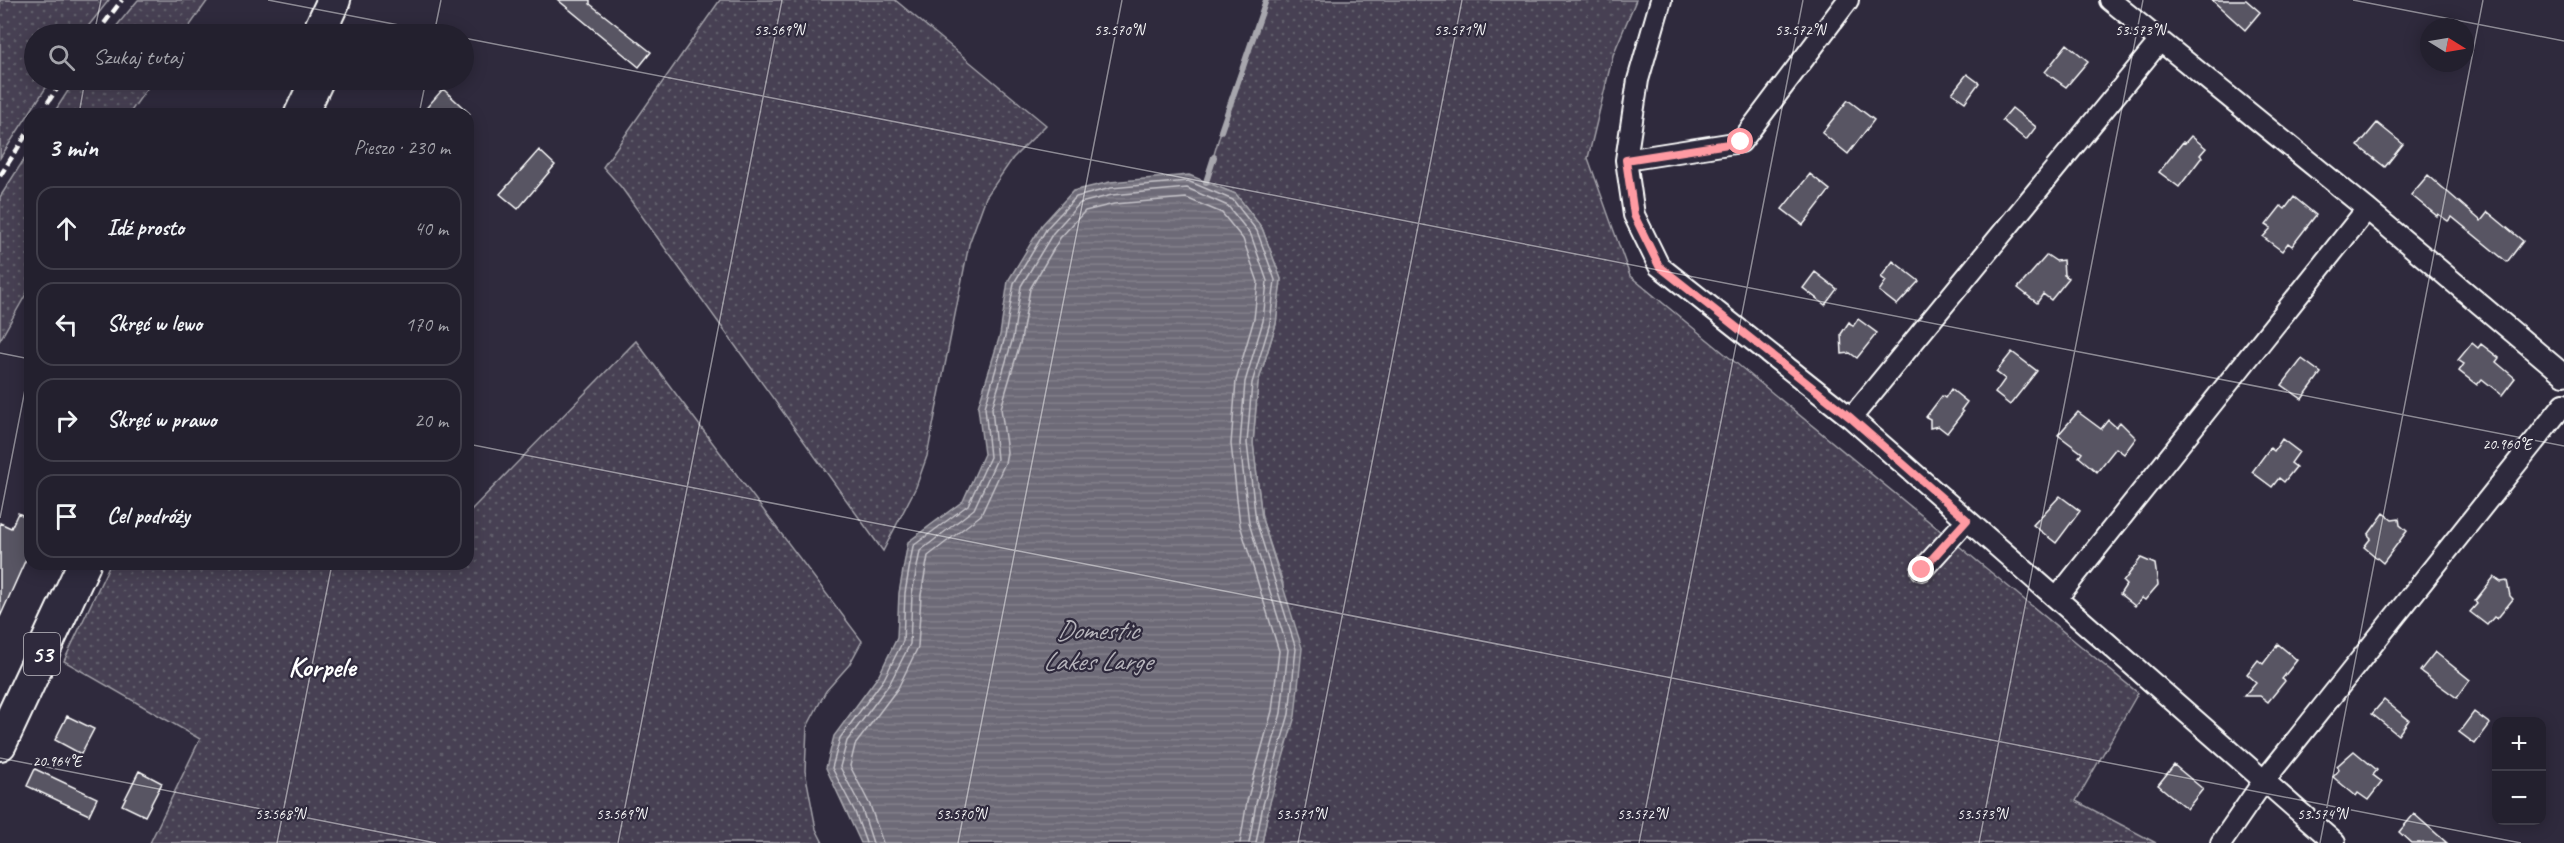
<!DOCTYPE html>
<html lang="pl">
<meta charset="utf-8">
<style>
body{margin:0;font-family:Caveat,sans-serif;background:#2f2d3a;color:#f1f3f6}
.controls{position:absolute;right:18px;bottom:18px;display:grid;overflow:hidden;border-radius:12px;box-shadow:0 3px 15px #0003}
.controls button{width:54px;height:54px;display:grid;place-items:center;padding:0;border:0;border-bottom:2px solid #403e4a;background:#23202e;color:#f1f3f6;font:30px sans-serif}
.compass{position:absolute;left:2420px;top:18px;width:54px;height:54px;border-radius:50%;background:#23202e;box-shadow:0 3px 15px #0003;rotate:101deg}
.stop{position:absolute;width:18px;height:18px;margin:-14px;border:4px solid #ff9aa2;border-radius:50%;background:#fff}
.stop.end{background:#ff9aa2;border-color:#fff;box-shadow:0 2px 6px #0008}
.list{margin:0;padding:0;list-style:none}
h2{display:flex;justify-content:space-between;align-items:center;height:78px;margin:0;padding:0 24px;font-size:26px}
h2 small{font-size:20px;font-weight:400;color:#a3a3aa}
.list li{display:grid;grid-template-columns:39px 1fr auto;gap:18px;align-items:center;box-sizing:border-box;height:84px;margin:0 12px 12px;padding:0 12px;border:2px solid #403e4a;border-radius:18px}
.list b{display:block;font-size:22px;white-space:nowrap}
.list em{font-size:20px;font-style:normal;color:#a3a3aa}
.icon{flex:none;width:33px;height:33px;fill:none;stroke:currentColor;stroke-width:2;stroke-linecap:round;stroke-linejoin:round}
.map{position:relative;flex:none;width:2564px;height:843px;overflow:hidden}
.search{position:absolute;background:#23202e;box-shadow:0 3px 15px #0003;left:24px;top:24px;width:450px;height:66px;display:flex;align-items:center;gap:15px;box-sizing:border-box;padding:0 21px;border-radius:33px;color:#a3a3aa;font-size:22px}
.panel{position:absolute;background:#23202e;box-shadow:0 3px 15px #0003;left:24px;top:108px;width:450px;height:462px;border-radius:18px}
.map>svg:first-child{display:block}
.grass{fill:url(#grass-dots);stroke:#a2a0a8;stroke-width:1.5}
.water{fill:url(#water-rules);stroke:#a7a6ad;stroke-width:1.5}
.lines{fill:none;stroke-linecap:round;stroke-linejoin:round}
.shore{stroke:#c5c3c9;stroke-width:1.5}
.stream{stroke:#a7a6ad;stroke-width:6}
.building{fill:#595564;stroke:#fff;stroke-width:1.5}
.minor-casing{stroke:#fff;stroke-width:24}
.primary-casing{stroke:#fff;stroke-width:36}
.minor{stroke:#2f2a3d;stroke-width:20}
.primary{stroke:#2f2a3d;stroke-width:32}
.rail{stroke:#fff;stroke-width:4.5;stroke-dasharray:9 4.5;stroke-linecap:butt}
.route{stroke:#ff9aa2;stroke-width:8}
.ticks{fill:none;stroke:#fff;stroke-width:1.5;stroke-opacity:0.45}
.labels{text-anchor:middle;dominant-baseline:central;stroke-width:4.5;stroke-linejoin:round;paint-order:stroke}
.shield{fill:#2f2a3d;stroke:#c1bfc5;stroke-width:1.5}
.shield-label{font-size:24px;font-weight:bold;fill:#fff}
.water-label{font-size:27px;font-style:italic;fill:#b6b4bb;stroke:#2f2a3d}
.quarter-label{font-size:28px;font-weight:bold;fill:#fff;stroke:#2f2a3d}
.ticks-label{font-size:15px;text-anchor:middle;fill:#fff;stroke:#2f2a3d;stroke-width:4.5;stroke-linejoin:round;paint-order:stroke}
</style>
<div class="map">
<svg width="2564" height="843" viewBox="0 0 2564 843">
<defs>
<pattern id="grass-dots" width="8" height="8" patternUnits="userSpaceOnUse" patternTransform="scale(1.5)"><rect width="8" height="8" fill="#464152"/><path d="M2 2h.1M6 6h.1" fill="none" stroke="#625e6c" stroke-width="1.8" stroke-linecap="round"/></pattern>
<pattern id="water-rules" width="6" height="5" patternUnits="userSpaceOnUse" patternTransform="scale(1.5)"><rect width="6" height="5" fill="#6d6a77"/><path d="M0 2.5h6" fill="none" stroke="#83808b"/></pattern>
</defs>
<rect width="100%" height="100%" fill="#2f2a3d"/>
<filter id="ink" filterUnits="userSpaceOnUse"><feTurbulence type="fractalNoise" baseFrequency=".0167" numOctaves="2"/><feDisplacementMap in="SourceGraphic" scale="12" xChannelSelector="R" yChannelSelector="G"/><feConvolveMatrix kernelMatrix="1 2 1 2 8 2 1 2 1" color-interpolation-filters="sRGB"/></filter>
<g filter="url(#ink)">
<path class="grass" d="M0,0H109L82,34H34V80H51L0,158Z
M138,0H208L184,34H110Z
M720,0H895L1046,125L1013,158L986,197L969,244L927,456L916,487L883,551L621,187L603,167Z
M1266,0H1636L1613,55L1588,158L1630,276L2138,693L2076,801L2156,843H1262L1269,806L1283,583L1262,519L1253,443L1258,383L1276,324L1281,279L1262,228L1236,194L1206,182L1232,93Z
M75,80H153L129,114H53Z
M30,150V287L0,340V197Z
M636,341L862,641L849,665L826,691L807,727L805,771L816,829L823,843H150L200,739L64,661L110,564H468V508L471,510Z"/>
<path class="water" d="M1189,175L1236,194L1262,228L1281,279L1276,324L1258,383L1253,443L1262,519L1302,648L1295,716L1269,806L1262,843H861L826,768L834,736L879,675L897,638L899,593L908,542L963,501L984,454L978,407L1000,335L1008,281L1042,225L1073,191L1110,182Z"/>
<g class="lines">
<path class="shore" d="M866,843L855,812L832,768L840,738L884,679L903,641L905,593L913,546L968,505L990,457L985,407L1005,337L1014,283L1047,228L1076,197L1111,188L1188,181L1233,200L1257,231L1275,280L1270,323L1252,383L1247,443L1256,521L1296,649L1289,714L1263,805L1256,843
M873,843L862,809L840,767L847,741L890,683L910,644L912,594L920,551L974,509L997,459L992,408L1013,338L1021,286L1053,233L1080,203L1112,195L1187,188L1228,206L1251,235L1267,281L1263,321L1245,382L1240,444L1249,523L1288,650L1281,713L1256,803L1249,843
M883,843L870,805L850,766L855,745L898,688L918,647L921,595L928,556L981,515L1005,463L1007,452L1001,408L1021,340L1030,289L1060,238L1085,211L1114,204L1186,198L1222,213L1243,239L1258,282L1254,319L1236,381L1231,444L1240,525L1279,651L1272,711L1247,801L1240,843"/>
<path class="stream" d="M1221,131L1266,0
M1206,182L1214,157"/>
</g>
<path class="building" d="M558,0H590V4L651,52L639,67Z
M2212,0H2246L2260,12L2245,30Z
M2067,44L2088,61L2066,87L2045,72Z
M1967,74L1979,83L1965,102L1952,93Z
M443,89L470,114H421Z
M1848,100L1874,120L1848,154L1822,133Z
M2012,108L2036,127L2026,140L2002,120Z
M2377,123L2403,144L2385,167L2358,146Z
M2191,136L2206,148L2200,155L2202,157L2179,187L2159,172L2183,142L2185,143Z
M539,150L555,165L518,209L500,194Z
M1810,174L1830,190L1803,225L1782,209Z
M2428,175L2481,221L2488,212L2523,241L2507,262L2452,217L2448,221L2438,214L2437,216L2411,195Z
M2294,197L2316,215L2292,246L2288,243L2282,251L2263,237L2271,228L2266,225L2281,206L2285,209Z
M2047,255L2056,261L2063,260L2064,275L2069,278L2051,300L2043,294L2037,303L2018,288Z
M1893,261L1919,281L1897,305L1879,291L1886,281L1881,277Z
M1815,272L1837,289L1825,305L1803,288Z
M1858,319L1877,333L1857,358L1850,353L1842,354L1841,334L1849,322L1853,326Z
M2472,343L2478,348L2481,344L2499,358L2496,362L2515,378L2502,395L2482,379L2477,385L2459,371L2464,364L2458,360Z
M2012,352L2037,371L2010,405L1995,393L2005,379L1996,372Z
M2302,359L2321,373L2302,399L2282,385Z
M1951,389L1967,402L1961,410L1963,412L1947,433L1938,426L1930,428V419L1926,417L1942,396L1945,398Z
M2078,412L2101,429L2108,420L2116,427L2120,422L2136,438L2124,454L2116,448L2097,472L2079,457L2082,453L2058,435Z
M2282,439L2299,452L2291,463L2296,467L2284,482L2279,478L2272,487L2252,472L2270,448L2274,451Z
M2060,496L2080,511L2056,543L2033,525Z
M18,513L30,519V550L0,617V523L11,528Z
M2384,513L2392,519L2399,518L2400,525L2407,531L2383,563L2364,547L2371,538L2368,535Z
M2141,558L2155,564L2158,585L2145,600L2142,598L2135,606L2120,594L2126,585L2123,582Z
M2494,577L2501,582L2507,581L2510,596L2513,599L2497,619L2494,617L2487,625L2470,612L2477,604L2475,601Z
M2278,644L2297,660L2282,679L2285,681L2268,702L2260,696H2244L2256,682L2247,674L2258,660L2263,664Z
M2435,652L2470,680L2457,698L2420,671Z
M2384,700L2409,720L2398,735L2372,714Z
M2474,712L2490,724L2475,744L2459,732Z
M67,716L94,729L81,754L55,740Z
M2354,751L2377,770L2373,775L2382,782L2368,800L2358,793L2356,796L2333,777L2339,770L2337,766Z
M2174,765L2203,789L2187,809L2158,785Z
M35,769L97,798L89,815L27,786Z
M139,771L162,783L145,816L122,805Z
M2414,814L2447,843H2411L2399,832Z"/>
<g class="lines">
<defs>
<path id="minor" d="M1661,0L1638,80L1626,160L1634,215L1659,266L1851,418L2335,843
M2110,0L2367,209L2564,375
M1626,160L1741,142L1848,0
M1851,418L2159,42
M1922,570L1967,520
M2057,598L2367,209
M2221,843L2263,782L2564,404"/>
<path id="primary" d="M318,34L334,0
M301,114L317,80
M0,744L84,564"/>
</defs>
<use href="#minor" class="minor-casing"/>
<use href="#primary" class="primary-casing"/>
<use href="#minor" class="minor"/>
<use href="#primary" class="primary"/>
<path class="rail" d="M96,34L122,0
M40,114L63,80
M0,176L30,129"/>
</g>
</g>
<g class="lines" filter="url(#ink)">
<path class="route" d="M1741,142L1626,160L1634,215L1659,266L1851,418L1967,520L1922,570"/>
</g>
<path class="ticks" d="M268,0L446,34M2353,0L2564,41M94,34L101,0M434,34L441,0M464,38L2564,446M79,114L85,80M419,114L426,80M0,353L30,359M468,444L2521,843M0,518L30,364M0,758L436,843M277,843L332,564M618,843L782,0M958,843L1122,0M1298,843L1462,0M1639,843L1803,0M1979,843L2143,0M2320,843L2483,0"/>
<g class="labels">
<rect class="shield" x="24" y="633" width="36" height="42" rx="4.5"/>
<g class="shield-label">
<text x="42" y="654">53</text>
</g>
<g class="water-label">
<text x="1097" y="630">Domestic<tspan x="1097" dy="31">Lakes Large</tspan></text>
</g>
<g class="quarter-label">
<text x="322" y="666">Korpele</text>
</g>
</g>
<g class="ticks-label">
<text x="779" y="35">53.569°N</text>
<text x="1119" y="35">53.570°N</text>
<text x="1459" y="35">53.571°N</text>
<text x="1800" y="35">53.572°N</text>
<text x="2140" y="35">53.573°N</text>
<text x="2507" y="449">20.960°E</text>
<text x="57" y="766">20.964°E</text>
<text x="280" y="819">53.568°N</text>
<text x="621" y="819">53.569°N</text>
<text x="961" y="819">53.570°N</text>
<text x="1301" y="819">53.571°N</text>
<text x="1642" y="819">53.572°N</text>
<text x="1982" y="819">53.573°N</text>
<text x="2322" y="819">53.574°N</text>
</g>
</svg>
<div class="controls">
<button>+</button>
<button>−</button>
</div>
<svg class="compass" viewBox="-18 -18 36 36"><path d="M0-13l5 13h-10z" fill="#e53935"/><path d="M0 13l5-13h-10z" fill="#a3a3aa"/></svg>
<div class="stop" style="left:1741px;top:142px"></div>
<div class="stop end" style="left:1922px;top:570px"></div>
<div class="search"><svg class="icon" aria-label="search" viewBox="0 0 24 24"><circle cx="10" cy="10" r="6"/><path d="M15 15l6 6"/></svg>Szukaj tutaj</div>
<section class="panel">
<h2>3 min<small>Pieszo · 230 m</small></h2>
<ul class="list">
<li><svg class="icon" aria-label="ahead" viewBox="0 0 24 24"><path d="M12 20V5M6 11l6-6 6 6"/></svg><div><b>Idź prosto</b></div><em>40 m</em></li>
<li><svg class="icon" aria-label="left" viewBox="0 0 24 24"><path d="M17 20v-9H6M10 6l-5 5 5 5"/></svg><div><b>Skręć w lewo</b></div><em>170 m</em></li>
<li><svg class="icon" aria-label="right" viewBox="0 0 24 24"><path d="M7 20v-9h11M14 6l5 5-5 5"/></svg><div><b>Skręć w prawo</b></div><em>20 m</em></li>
<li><svg class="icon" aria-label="arrive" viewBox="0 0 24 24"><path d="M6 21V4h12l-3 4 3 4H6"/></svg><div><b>Cel podróży</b></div></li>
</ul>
</section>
</div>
